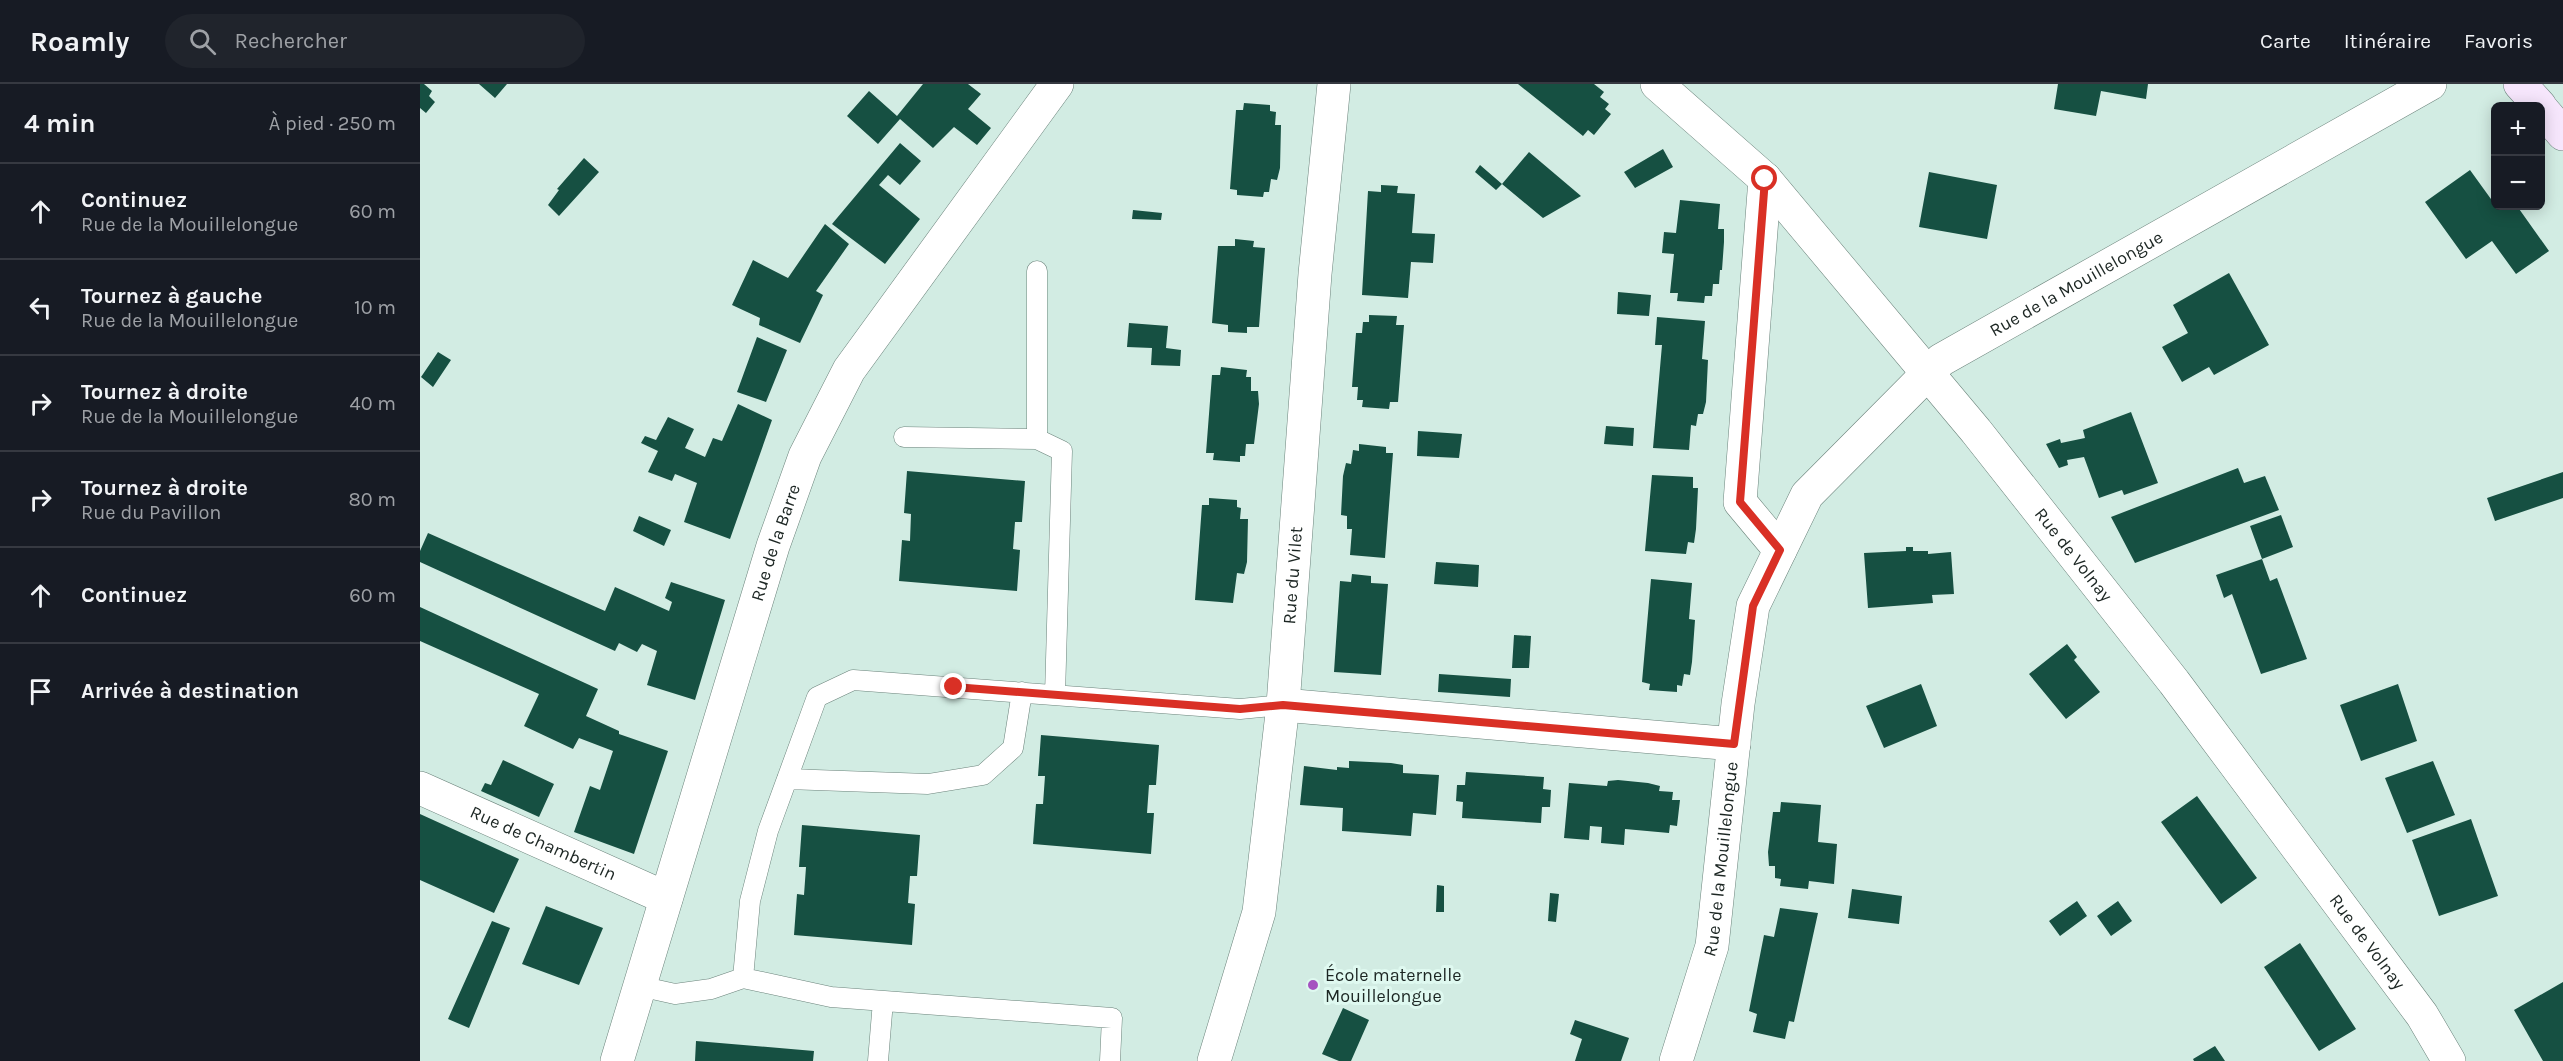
<!DOCTYPE html>
<html lang="fr">
<meta charset="utf-8">
<style>
body{margin:0;font-family:Karla,sans-serif;background:#20242c;color:#f1f3f6}
.controls{position:absolute;right:18px;top:18px;display:grid;overflow:hidden;border-radius:9px;box-shadow:0 3px 15px #0003}
.controls button{width:54px;height:54px;display:grid;place-items:center;padding:0;border:0;border-bottom:2px solid #363941;background:#171b24;color:#f1f3f6;font:30px sans-serif}
.stop{position:absolute;width:18px;height:18px;margin:-14px;border:4px solid #d93025;border-radius:50%;background:#fff}
.stop.end{background:#d93025;border-color:#fff;box-shadow:0 2px 6px #0008}
.list{margin:0;padding:0;list-style:none}
h2{display:flex;justify-content:space-between;align-items:center;height:78px;margin:0;padding:0 24px;font-size:26px}
h2 small{font-size:20px;font-weight:400;color:#9ea1a6}
.list li{display:grid;grid-template-columns:39px 1fr auto;gap:18px;align-items:center;box-sizing:border-box;height:96px;padding:0 24px;border-top:2px solid #363941}
.list b{display:block;font-size:22px;white-space:nowrap}
.list p{margin:0;font-size:20px;white-space:nowrap;color:#9ea1a6}
.list em{font-size:20px;font-style:normal;color:#9ea1a6}
.icon{flex:none;width:33px;height:33px;fill:none;stroke:currentColor;stroke-width:2;stroke-linecap:round;stroke-linejoin:round}
.map{position:relative;flex:none;width:2143px;height:977px;overflow:hidden}
header{display:flex;align-items:center;gap:36px;box-sizing:border-box;height:84px;padding:0 30px;background:#171b24;border-bottom:2px solid #363941}
header strong{font-size:28px}
nav{display:flex;gap:33px;margin-inline-start:auto;font-size:21px}
.search{width:420px;height:54px;background:#20242c;display:flex;align-items:center;gap:15px;box-sizing:border-box;padding:0 21px;border-radius:33px;color:#9ea1a6;font-size:22px}
main{display:flex}
aside{flex:1;background:#171b24}
.map>svg:first-child{display:block}
.building{fill:#165042}
.lines{fill:none;stroke-linecap:round;stroke-linejoin:round}
.lane-casing{stroke:#6b837b;stroke-width:21}
.street-casing{stroke:#6b837b;stroke-width:34}
.secondary-casing{stroke:#6b837b;stroke-width:34}
.lane{stroke:#fff;stroke-width:20}
.street{stroke:#fff;stroke-width:33}
.secondary{stroke:#f6e6fc;stroke-width:33}
.route{stroke:#d93025;stroke-width:8}
.poi-dot{fill:#a552c0;stroke:#dff9f0;stroke-width:2}
.labels{text-anchor:middle;dominant-baseline:central;stroke-width:6;stroke-linejoin:round;paint-order:stroke}
.street-label{font-size:18px;fill:#1c2623;stroke:#dff9f0}
.poi-label{font-size:18px;fill:#1c2623;stroke:#dff9f0;text-anchor:start}
</style>
<header>
<strong>Roamly</strong>
<div class="search"><svg class="icon" aria-label="search" viewBox="0 0 24 24"><circle cx="10" cy="10" r="6"/><path d="M15 15l6 6"/></svg>Rechercher</div>
<nav><a>Carte</a><a>Itinéraire</a><a>Favoris</a></nav>
</header>
<main>
<aside>
<h2>4 min<small>À pied · 250 m</small></h2>
<ul class="list">
<li><svg class="icon" aria-label="ahead" viewBox="0 0 24 24"><path d="M12 20V5M6 11l6-6 6 6"/></svg><div><b>Continuez</b><p>Rue de la Mouillelongue</p></div><em>60 m</em></li>
<li><svg class="icon" aria-label="left" viewBox="0 0 24 24"><path d="M17 20v-9H6M10 6l-5 5 5 5"/></svg><div><b>Tournez à gauche</b><p>Rue de la Mouillelongue</p></div><em>10 m</em></li>
<li><svg class="icon" aria-label="right" viewBox="0 0 24 24"><path d="M7 20v-9h11M14 6l5 5-5 5"/></svg><div><b>Tournez à droite</b><p>Rue de la Mouillelongue</p></div><em>40 m</em></li>
<li><svg class="icon" aria-label="right" viewBox="0 0 24 24"><path d="M7 20v-9h11M14 6l5 5-5 5"/></svg><div><b>Tournez à droite</b><p>Rue du Pavillon</p></div><em>80 m</em></li>
<li><svg class="icon" aria-label="ahead" viewBox="0 0 24 24"><path d="M12 20V5M6 11l6-6 6 6"/></svg><div><b>Continuez</b></div><em>60 m</em></li>
<li><svg class="icon" aria-label="arrive" viewBox="0 0 24 24"><path d="M6 21V4h12l-3 4 3 4H6"/></svg><div><b>Arrivée à destination</b></div></li>
</ul>
</aside>
<div class="map">
<svg width="2143" height="977" viewBox="0 0 2143 977">
<rect width="100%" height="100%" fill="#d2ece3"/>
<path class="building" d="M0,0H4L12,7L9,12L15,18L6,29L0,24Z
M59,0H87L75,14Z
M503,0H548L561,10L548,25L571,44L557,61L534,43L513,64L480,35L458,60L427,32L449,7L477,32Z
M1098,0H1174L1184,8L1180,13L1189,20L1185,25L1191,30L1174,51L1168,46L1163,52Z
M1638,0H1728L1726,15L1681,7L1676,32L1634,25Z
M824,19L850,21V27L856,28L855,41H861L860,84L857,96L851,95L849,108H844L843,113L817,111V106L810,105L816,26H823Z
M480,59L501,77L480,101L468,91L459,101L500,135L465,180L412,140Z
M1243,65L1253,83L1215,104L1204,88Z
M1109,68L1161,112L1123,134L1082,100Z
M164,74L179,88L139,132L128,121L139,106L137,105Z
M1060,81L1082,100L1076,106L1055,88Z
M2050,86L2076,122H2097L2129,167L2096,190L2072,157L2046,175L2005,118Z
M1509,88L1577,101L1567,155L1499,143Z
M961,101L978,102L977,109L995,110L992,149L1015,150L1013,179L991,178L988,214L942,211L948,107L961,108Z
M1260,116L1300,120L1298,145H1304V158L1302,186H1300L1299,200H1293L1292,212H1285L1284,219L1257,217L1258,209H1250L1254,170L1242,169L1244,148L1256,149Z
M713,126L742,129L741,136L712,135Z
M405,140L429,160L396,207L403,211L380,259L339,241L340,234L312,221L333,176L368,194Z
M815,155L834,157L833,163L845,164L839,243H827V249L808,248V241L792,239L798,162H815Z
M1809,189L1849,261L1794,291L1789,283L1762,298L1742,263L1768,249L1753,221Z
M1198,208L1231,211L1229,232L1197,230Z
M949,231L977,232L976,241H984L978,318H970L969,325L942,323L943,316H937L938,303H932L936,249H942L943,238H949Z
M1237,233L1285,237L1282,275L1288,276L1286,318L1283,330H1278L1276,342L1271,341L1269,366L1233,364L1242,261H1235Z
M709,239L748,242L746,264L761,266L760,282L731,281L732,264L707,263Z
M337,253L367,266L346,318L317,308Z
M18,268L31,276L13,303L1,293Z
M801,283L827,286L826,293H831V307H838L839,320L834,360H826L825,372H820V378L793,376L794,369H786L792,291H800Z
M318,320L352,336L310,455L264,438L277,399L255,390L252,397L228,388L238,367L221,359L225,352L236,356L248,333L274,345L265,364L285,373L293,354L302,357Z
M1711,328L1738,399L1704,411L1702,406L1679,414L1664,373L1647,376L1648,381L1639,384L1626,360L1640,355L1641,359L1665,354L1663,346Z
M1186,342L1214,344L1213,362L1184,360Z
M998,347L1042,350L1039,374L997,372Z
M939,360L966,363V369H973L965,474L930,471L932,445H927V432L921,431L923,392L926,379L931,380L933,366L939,367Z
M1818,384L1824,399L1845,392L1859,426L1715,479L1691,433Z
M487,387L605,397L602,438H595L593,465L600,466L597,507L479,497L482,456L490,457L491,430L484,429Z
M2143,388V414L2075,437L2067,414Z
M1232,391L1273,393V404H1278L1276,445L1274,459L1268,458L1266,470L1225,467Z
M789,414L817,416V423L821,424L820,435H828L827,478L824,490L817,489L813,519L775,516L782,421H789Z
M1861,431L1873,463L1842,475L1830,442Z
M219,432L251,446L244,462L213,447Z
M8,449L185,527L195,503L249,527L252,518L245,514L251,498L305,516L275,616L227,601L237,567L222,560L217,568L199,559L195,567L0,478V467Z
M1486,463H1493V467H1508V470L1531,468L1534,510L1512,511L1513,519L1448,524L1444,469L1486,467Z
M1842,475L1850,497L1857,494L1887,575L1841,590L1812,510L1804,514L1796,491Z
M1016,478L1059,481L1058,503L1014,500Z
M932,490L951,492V499L968,500L961,591L914,588L920,497L931,498Z
M1231,495L1272,499L1269,535L1275,536L1272,578L1270,591L1264,590L1262,602L1257,601V608L1229,606L1230,600L1222,598Z
M0,523L178,605L166,632L199,647V650L248,667L214,770L154,748L170,702L180,706L193,667L159,654L153,665L104,642L119,610L0,557Z
M1094,551L1111,552L1109,584H1092Z
M1647,560L1657,573L1654,576L1680,608L1646,635L1609,590Z
M1019,590L1091,595L1090,613L1018,608Z
M1501,600L1517,642L1464,664L1446,622Z
M1978,600L1997,657L1941,677L1920,621Z
M621,651L739,661L736,701H729L727,729H734L731,770L613,760L616,720H623L625,692H618Z
M83,676L134,700L119,733L61,707L65,699L71,701Z
M929,677L971,679L983,681V689L1019,691L1016,731L993,729L991,752L922,747L923,724L880,721L884,682L917,686V683L929,684Z
M2013,677L2035,731L1987,749L1965,694Z
M1046,688L1124,693L1123,705L1131,706L1130,723H1122L1121,739L1042,734L1043,718L1036,717L1037,701H1045Z
M1198,696L1228,699L1240,702L1239,707L1253,708L1252,716H1260L1257,742L1250,741L1249,749L1205,745L1204,761L1181,759L1182,743L1170,742L1169,756L1144,754L1149,699L1187,702L1188,697Z
M1777,712L1837,794L1801,820L1741,738Z
M1361,718L1401,721L1398,758L1417,760L1414,800L1389,797L1388,805L1360,802L1361,795L1355,794V782H1349L1348,768L1353,728H1360Z
M0,730L99,775L74,829L0,796Z
M2051,735L2078,812L2019,832L1992,756Z
M382,741L500,751L497,792H490L488,819L495,820L492,861L374,851L377,810L384,811L386,783H379Z
M1017,801L1024,802V828H1016Z
M1432,805L1482,812L1479,840L1428,834Z
M1130,809L1139,810L1136,838L1128,837Z
M1657,817L1667,832L1640,852L1629,837Z
M1698,817L1712,837L1691,852L1677,832Z
M126,822L183,844L159,901L102,880Z
M1360,824L1398,829L1374,938L1369,937L1365,955L1333,948L1337,930L1329,927L1344,851L1354,853Z
M72,837L90,844L49,944L28,935Z
M1880,859L1936,945L1899,967L1844,883Z
M2143,898V977H2123L2094,926Z
M923,924L949,936L931,977H919L902,970Z
M1155,936L1209,954L1201,977H1155L1162,955L1150,950Z
M276,957L394,967L393,977H275Z
M1795,962L1805,977H1774L1773,975Z"/>
<g class="lines">
<defs>
<path id="lane" d="M617,187V355
M484,353L617,355L642,367L635,611
M367,695L508,700L563,691L593,664L602,608
M323,894L330,817L348,747L397,613L433,596L820,625L863,621
M219,902L255,910L291,905L323,894L411,913L692,934L690,977
M458,977L463,917"/>
<g id="street">
<path id="s1" d="M1237,0L1345,95L1556,347L1754,598L2002,931L2029,977"/>
<path d="M1345,95L1320,418L1360,466"/>
<path d="M863,621L1314,660"/>
<path id="s2" d="M0,704L246,814"/>
<path id="s3" d="M197,977L353,462L385,372L429,286L637,0"/>
<path id="s4" d="M794,977L839,828L863,621L895,190L914,0"/>
<path id="s5" d="M1256,977L1292,862L1318,620L1333,522L1387,411L1521,276L2010,0"/>
</g>
<path id="secondary" d="M2100,0L2120,22
M2120,23L2143,50"/>
</defs>
<use href="#lane" class="lane-casing"/>
<use href="#street" class="street-casing"/>
<use href="#secondary" class="secondary-casing"/>
<use href="#lane" class="lane"/>
<use href="#street" class="street"/>
<use href="#secondary" class="secondary"/>
</g>
<g class="lines">
<path class="route" d="M534,603L820,625L863,621L1314,660L1333,522L1360,466L1320,418L1345,95"/>
</g>
<circle class="poi-dot" cx="893" cy="901" r="6"/>
<g class="labels">
<g class="street-label">
<text stroke="none"><textPath href="#s5" startOffset="932">Rue de la Mouillelongue</textPath></text>
<text stroke="none"><textPath href="#s3" startOffset="542">Rue de la Barre</textPath></text>
<text stroke="none"><textPath href="#s1" startOffset="630">Rue de Volnay</textPath></text>
<text stroke="none"><textPath href="#s4" startOffset="494">Rue du Vilet</textPath></text>
<text stroke="none"><textPath href="#s2" startOffset="135">Rue de Chambertin</textPath></text>
<text stroke="none"><textPath href="#s5" startOffset="208">Rue de la Mouillelongue</textPath></text>
<text stroke="none"><textPath href="#s1" startOffset="1116">Rue de Volnay</textPath></text>
</g>
<g class="poi-label">
<text x="905" y="891">École maternelle<tspan x="905" dy="21">Mouillelongue</tspan></text>
</g>
</g>
</svg>
<div class="controls">
<button>+</button>
<button>−</button>
</div>
<div class="stop" style="left:1345px;top:95px"></div>
<div class="stop end" style="left:534px;top:603px"></div>
</div>
</main>
